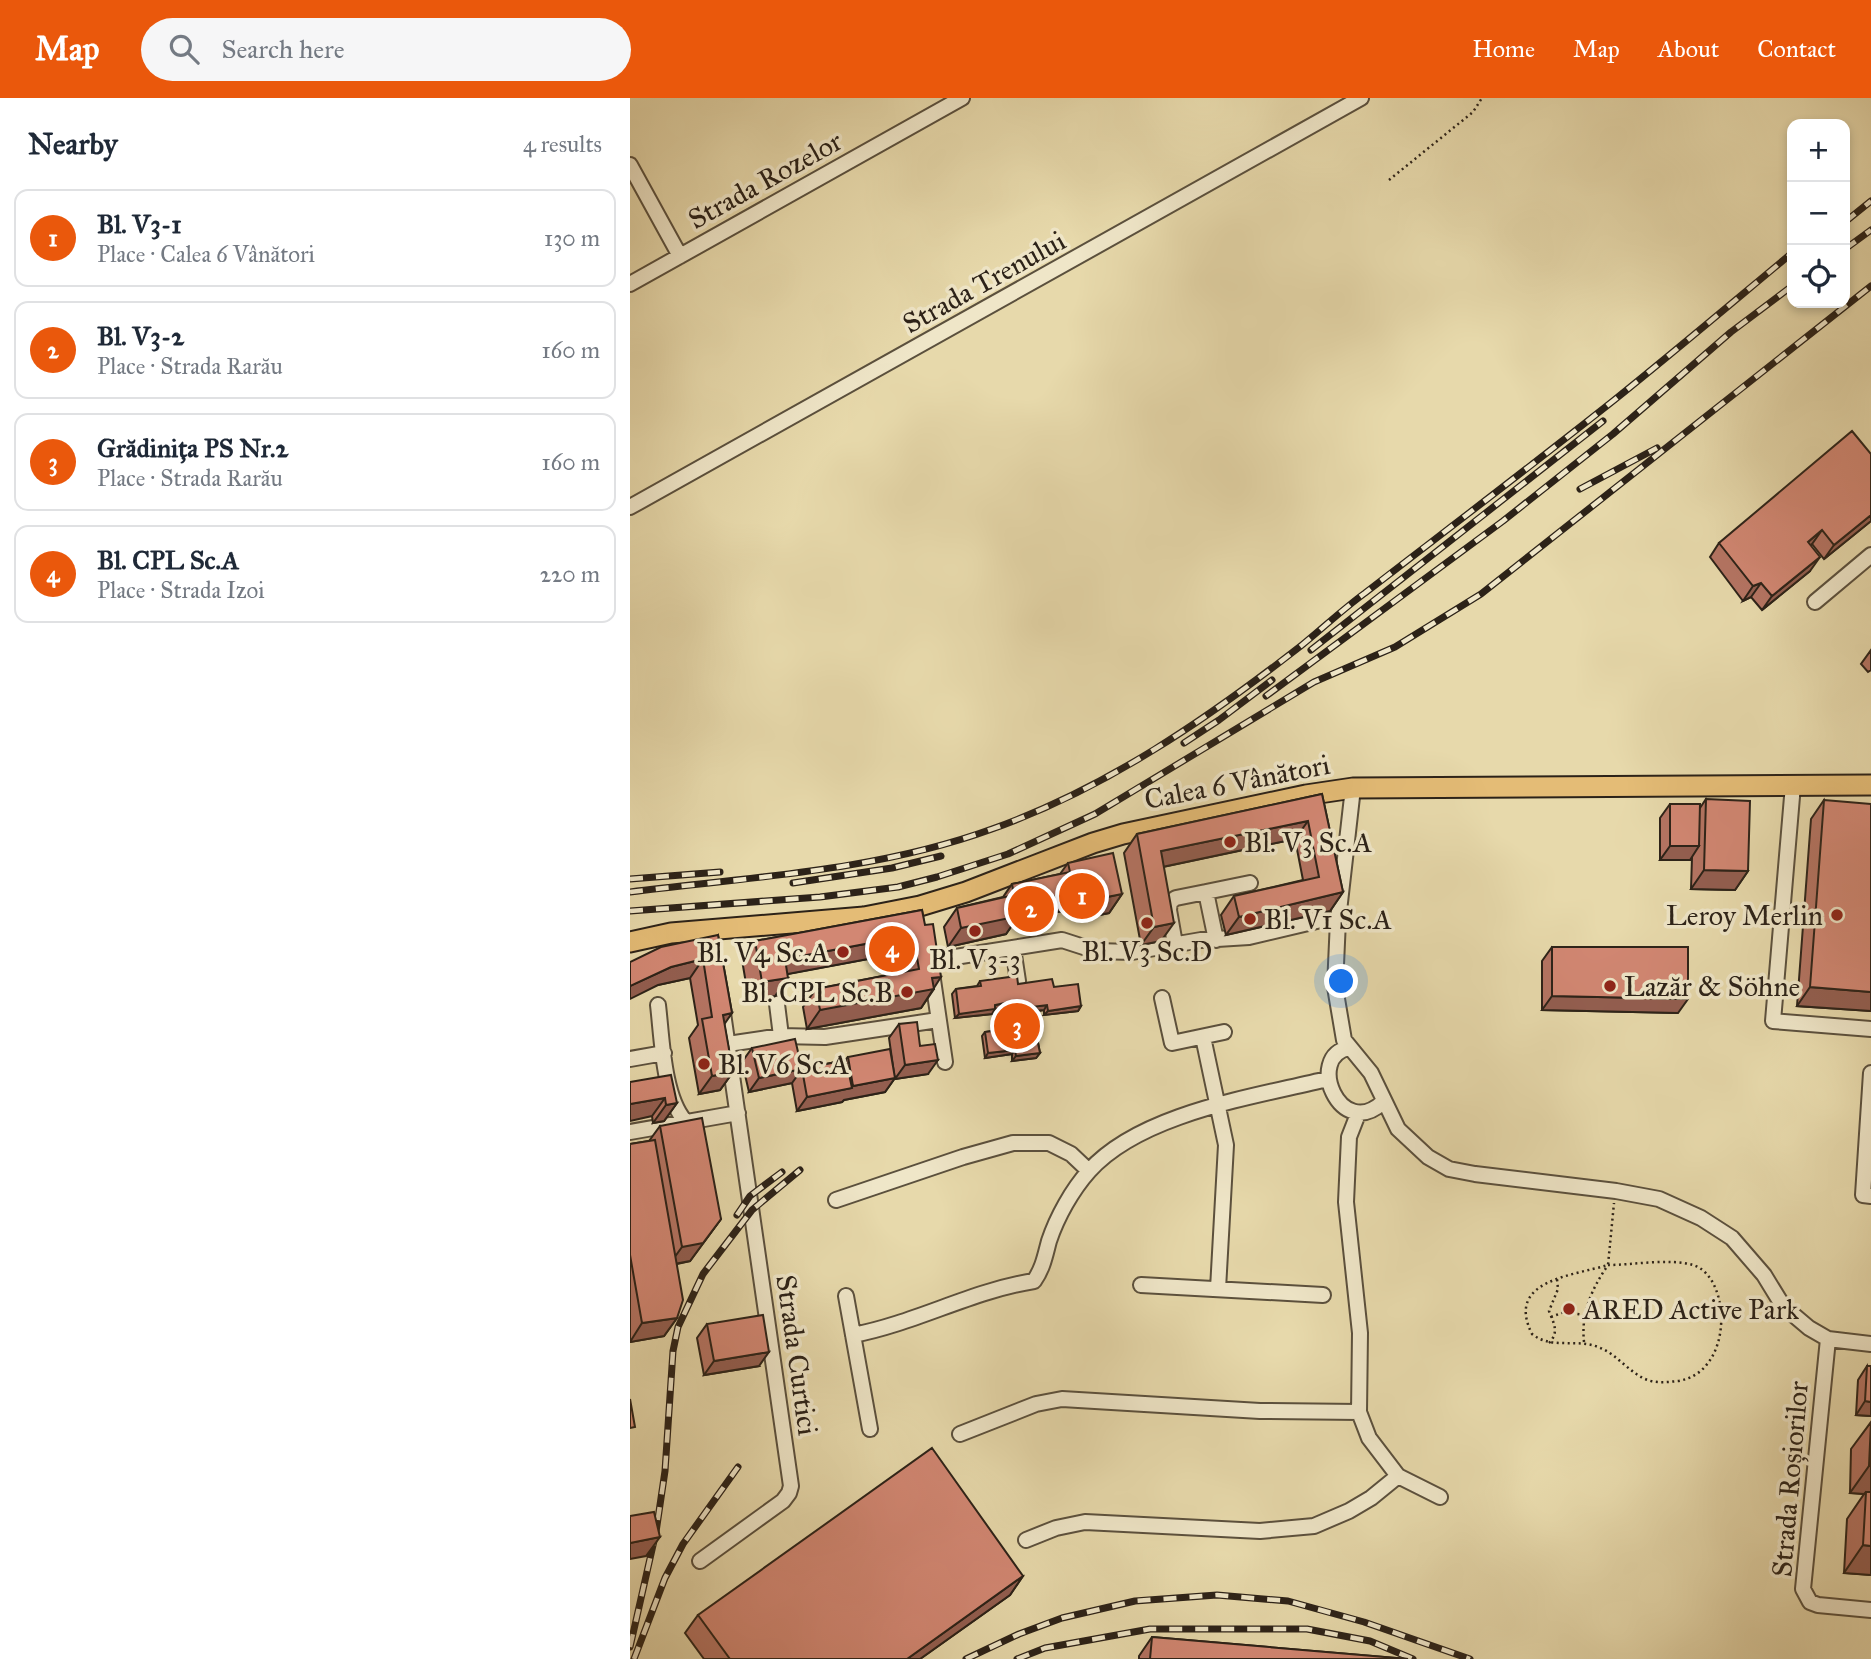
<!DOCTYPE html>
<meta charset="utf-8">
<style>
body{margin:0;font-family:"IM FELL Great Primer",serif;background:#f6f6f7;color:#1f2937}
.controls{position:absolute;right:21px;top:21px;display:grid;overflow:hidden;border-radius:14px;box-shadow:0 4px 10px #0003}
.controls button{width:63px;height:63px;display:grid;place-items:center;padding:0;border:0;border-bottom:2px solid #e0e1e3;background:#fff;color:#1f2937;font:35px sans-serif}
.you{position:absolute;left:712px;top:884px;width:24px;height:24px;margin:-18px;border:5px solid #fff;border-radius:50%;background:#1a73e8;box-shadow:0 0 0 10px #1a73e833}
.badge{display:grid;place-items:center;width:46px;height:46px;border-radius:50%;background:#ea580c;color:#fff;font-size:23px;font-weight:700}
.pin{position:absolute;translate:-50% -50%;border:4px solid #fff;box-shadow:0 2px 7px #0006}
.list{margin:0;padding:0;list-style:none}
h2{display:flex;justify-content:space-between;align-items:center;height:91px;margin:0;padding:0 28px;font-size:30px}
h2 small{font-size:23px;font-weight:400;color:#747a83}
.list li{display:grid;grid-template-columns:46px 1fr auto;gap:21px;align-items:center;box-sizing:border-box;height:98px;margin:0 14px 14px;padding:0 14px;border:2px solid #e0e1e3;border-radius:14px}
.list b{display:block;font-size:26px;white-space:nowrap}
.list p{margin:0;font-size:23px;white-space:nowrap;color:#747a83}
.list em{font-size:23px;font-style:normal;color:#747a83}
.icon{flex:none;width:38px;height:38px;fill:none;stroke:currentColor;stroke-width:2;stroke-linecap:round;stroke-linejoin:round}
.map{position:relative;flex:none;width:1241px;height:1561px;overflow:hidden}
header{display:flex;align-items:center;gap:42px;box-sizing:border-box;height:98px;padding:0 35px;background:#ea580c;color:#fff}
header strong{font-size:33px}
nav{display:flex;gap:38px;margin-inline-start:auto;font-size:24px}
.search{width:490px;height:63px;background:#f6f6f7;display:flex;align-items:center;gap:18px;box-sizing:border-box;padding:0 24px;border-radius:38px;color:#747a83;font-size:26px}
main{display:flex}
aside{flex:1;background:#fff}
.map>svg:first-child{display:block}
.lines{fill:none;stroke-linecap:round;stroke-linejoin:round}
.minor-casing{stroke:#5b503d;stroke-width:18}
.major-casing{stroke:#2c2218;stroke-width:23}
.path{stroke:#2c2218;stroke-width:2.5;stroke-dasharray:2 3.5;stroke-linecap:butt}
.minor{stroke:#efe6c8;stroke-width:14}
.major{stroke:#e4bc76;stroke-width:19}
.rail-casing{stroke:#2c2218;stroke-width:7}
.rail{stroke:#efe6c8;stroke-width:4.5;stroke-dasharray:13;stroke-linecap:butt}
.wall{fill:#b57463;stroke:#2c2218;stroke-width:2}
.shaded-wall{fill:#935e50;stroke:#2c2218;stroke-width:2}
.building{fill:#d28773;stroke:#2c2218;stroke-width:2}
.poi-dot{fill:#8f2418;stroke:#efe6c8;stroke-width:2.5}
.labels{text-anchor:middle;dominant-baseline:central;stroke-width:7;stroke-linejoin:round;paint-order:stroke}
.street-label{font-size:28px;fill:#2c2218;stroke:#efe6c8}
.poi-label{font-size:28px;fill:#2c2218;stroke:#efe6c8;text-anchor:start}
</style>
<header>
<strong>Map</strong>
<div class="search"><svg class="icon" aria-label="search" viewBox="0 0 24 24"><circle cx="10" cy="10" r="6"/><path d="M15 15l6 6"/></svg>Search here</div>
<nav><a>Home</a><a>Map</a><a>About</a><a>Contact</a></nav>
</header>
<main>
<aside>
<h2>Nearby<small>4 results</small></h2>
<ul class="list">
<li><span class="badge">1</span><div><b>Bl. V3-1</b><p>Place · Calea 6 Vânători</p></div><em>130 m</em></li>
<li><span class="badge">2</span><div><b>Bl. V3-2</b><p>Place · Strada Rarău</p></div><em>160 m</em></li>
<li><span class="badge">3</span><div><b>Grădinița PS Nr.2</b><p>Place · Strada Rarău</p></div><em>160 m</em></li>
<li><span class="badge">4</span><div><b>Bl. CPL Sc.A</b><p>Place · Strada Izoi</p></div><em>220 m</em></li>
</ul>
</aside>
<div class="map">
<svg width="1241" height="1561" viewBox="0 0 1241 1561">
<rect width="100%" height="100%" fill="#e7d9ab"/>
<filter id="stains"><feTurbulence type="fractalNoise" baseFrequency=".00286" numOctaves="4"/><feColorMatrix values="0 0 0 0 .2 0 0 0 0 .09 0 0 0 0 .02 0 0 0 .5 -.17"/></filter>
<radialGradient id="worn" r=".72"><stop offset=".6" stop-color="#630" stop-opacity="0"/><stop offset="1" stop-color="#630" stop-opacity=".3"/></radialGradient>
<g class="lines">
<defs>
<path id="minor" d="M0,67L50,158
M0,186L332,0
M0,409L731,0
M1185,504L1241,457
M1163,687L1143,923L1241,931
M708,822L705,889L714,942L741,975L768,1031L798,1059L819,1071L845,1076L986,1093L1029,1101L1071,1120L1102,1140L1134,1177L1153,1208L1179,1230L1198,1241L1241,1246
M586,842L576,794L620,785
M545,846L539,812L540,804L546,800L576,794
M383,850L388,883
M300,863L432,842L466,853L502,854L571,842L619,839L691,822H708L723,690
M302,875L315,964
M532,900L542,945L594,934
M147,906L151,938
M28,907C32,940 33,998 55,1023
M573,939L596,1047L588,1191
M98,946L151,938L195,939L308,922
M719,950C675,958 710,1044 753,1004
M0,961L34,955
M1241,975L1233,1097L1241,1098
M728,1016L719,1039L716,1104L730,1235L729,1314L739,1340L768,1378L810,1399
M0,1034L108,1015
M206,1102L333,1059L383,1045H419L441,1056L459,1073
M511,1187L693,1197
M216,1198L240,1331
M223,1237C286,1225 341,1193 404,1183C413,1170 415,1158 419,1143C427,1119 442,1092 459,1073C511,1015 624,999 697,981
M1198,1241L1173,1491L1180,1504L1188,1507L1241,1512
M330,1336L406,1306L432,1301L630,1313L729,1314
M396,1442L426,1430L455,1424L630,1433L684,1428L719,1413L741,1400L768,1378
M70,1463L153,1403L159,1395L161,1388L92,908"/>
<path id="major" d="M0,844L41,835L234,819L290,808L336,794L463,745L493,736L676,697L723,690L1241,687"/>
</defs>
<use href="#minor" class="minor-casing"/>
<use href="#major" class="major-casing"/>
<path class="path" d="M759,82L843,14L852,0
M921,1219L934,1214L954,1217
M954,1244C951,1215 961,1192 978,1167C1002,1167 1040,1160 1063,1167C1101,1178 1105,1274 1048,1283C1039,1284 1030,1285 1021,1283C1001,1278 988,1256 968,1249C946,1240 922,1252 902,1236C875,1182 942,1178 978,1167L984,1105
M919,1245C930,1234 923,1224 919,1213L928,1191L927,1181"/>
<use href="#minor" class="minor"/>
<use href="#major" class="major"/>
<defs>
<path id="rail" d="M1215,124L1241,103
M1215,151L1241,132
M950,391L1027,350
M681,552L973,323
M636,598L873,423L983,336L1101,234L1162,188
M554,645L589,622L642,582
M0,781L90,774
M163,785L262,770L311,758
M0,794C121,779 247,773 362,731C477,690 577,621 672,547C693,530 713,511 735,495C818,431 901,368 983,303C1044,254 1103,204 1162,155
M0,813L190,799L268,789L307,779L378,756L465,716L684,584L765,549L851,496L1241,188
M107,1117L120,1098L152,1074
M0,1549L26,1434L35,1373L43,1253L48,1229L73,1176L122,1112L170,1072
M4,1561L35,1480L53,1446L108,1369
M336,1561L389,1536L432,1520L505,1503L587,1497L658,1503L734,1524L840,1561
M387,1561L415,1550L520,1531H677L740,1543L783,1561"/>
</defs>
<use href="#rail" class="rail-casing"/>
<use href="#rail" class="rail"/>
</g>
<path class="wall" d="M1241,423L1194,461L1182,446L1181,447L1180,473L1132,512L1121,499L1113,503L1080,459L1089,445Z
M1241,552V572L1238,574L1231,566Z
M692,696L713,794L700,813L596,837L591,817L604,798L673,782L665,741L533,769L531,843L511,847L494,755L507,736Z
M1076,701L1118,773L1105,792L1061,791L1062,759L1060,762H1030V720L1040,706L1070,710Z
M1194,702L1241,913L1167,908L1181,721Z
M438,765L492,796L479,815L454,820L451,804L436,807L432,813L385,823L376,836L318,849L314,829L327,810L373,799L382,786L430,776Z
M292,812L304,891L291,910L177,931L173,909L186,891L273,874L270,855L157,876L145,898L119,903L112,862L125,843Z
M88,837L102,915L94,925L103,974L90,992L69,996L59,940L68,927L60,880L28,887Z
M922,849L1048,915L912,912V863Z
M350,883L424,889L451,908L448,913L414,917V912L402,914L410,955L406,960L382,963V956L355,960L352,938L355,934L375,931L372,910L365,911L362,916L325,920L322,896L326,891L347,888Z
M269,926L290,948L298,976L265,981V980L255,994L214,1002L212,1004L167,1013L162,985L119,994L112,964L122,950L172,971L215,962L218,959L264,975L259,940Z
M0,984L47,1005L34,1023L23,1025L22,1018Z
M30,1028L91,1121L60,1163L47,1166V1220L34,1238L0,1244V1046L19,1043Z
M77,1226L129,1268L74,1277L67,1240Z
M1237,1268L1241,1318L1226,1317L1228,1282Z
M1241,1324V1477L1214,1475L1217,1421L1234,1396L1220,1395L1221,1351Z
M393,1478L380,1497L290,1561H74L55,1535L68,1517Z
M522,1539L778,1561H509V1558Z"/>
<path class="shaded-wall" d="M1241,417V423L1194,461L1204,447Z
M1192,432L1182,446L1168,458L1178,444Z
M1190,459L1180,473L1132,512L1142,498Z
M1131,485L1121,499L1113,503L1123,488Z
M678,723L665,741L518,772L531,753Z
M1040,748H1069L1060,762H1030Z
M1074,772L1118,773L1105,792L1061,791Z
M464,785L451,804L436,807L432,813L385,823L376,836L318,849L331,830L387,807L444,790Z
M713,794L700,813L596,837L609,819Z
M492,796L479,815L454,820L467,801Z
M544,825L531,843L511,847L524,829Z
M283,837L270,855L142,879L155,861Z
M73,861L60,880L28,887L0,901V888L41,869Z
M311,879L291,910L177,931L190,912L302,880Z
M158,880L145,898L119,903L132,884Z
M1180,889L1241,894V913L1167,908Z
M922,898L1058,901L1048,915L912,912Z
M375,905L372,910L363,911H365L362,916L325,920L329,916L365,907Z
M417,907L414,912L397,914L401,909Z
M451,908L448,913L414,917L418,913Z
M102,915L89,934L93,917Z
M385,952L382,956L355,960L358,955Z
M410,955L406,960L382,963L386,958Z
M308,962L298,976L265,981L275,967Z
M172,971L162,985L119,994L129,980Z
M103,974L90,992L69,996L82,978Z
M265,980L255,994L214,1002L212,1004L167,1013L177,999L221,990L223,988Z
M35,1000L22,1018L0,1023V1006Z
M47,1005L34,1023L23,1025L36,1007Z
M91,1121L60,1163L39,1167L52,1149Z
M47,1220L34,1238L0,1244L12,1225Z
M139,1254L129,1268L74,1277L84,1263Z
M1235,1303L1241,1304V1318L1226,1317Z
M1239,1368H1241V1396L1236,1394L1234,1396L1220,1395Z
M30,1439L16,1458L0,1461V1445Z
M1233,1447L1241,1448V1477L1214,1475Z
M393,1478L380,1497L290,1561H277Z"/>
<path class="building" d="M1222,333L1241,356V417L1204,447L1192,432L1178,444L1190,459L1142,498L1131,485L1123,488L1089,445Z
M692,696L713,794L609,819L604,798L689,779L678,723L531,753L544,825L524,829L507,736Z
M1076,701L1120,703L1118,773L1074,772Z
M1194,702L1241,706V894L1180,889Z
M1040,706H1070L1069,748H1040Z
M483,755L492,796L467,801L464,785L444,790L445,794L387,807L389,818L331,830L327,810L384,797L382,786L440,774L438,765Z
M292,812L295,827L303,826L311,879L302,880L304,891L190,912L186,891L289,871L283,837L155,861L158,880L132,884L125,843Z
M88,837L102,915L93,917L103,974L82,978L72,921L82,919L73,861L41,869L0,888V864L31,849Z
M922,849H1058V901L922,898Z
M387,878L388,886L422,881L424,889L448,886L451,908L418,913L417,907L401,909L410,955L386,958L385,952L358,955L355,934L378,931L375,905L365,907V911L329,916L326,891L351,888L350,883Z
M287,924L290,948L305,946L308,962L275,967L269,926Z
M165,941L172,971L216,962L222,990L177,999L172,971L129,980L122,950Z
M260,951L265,980L223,988L218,959Z
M41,977L47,1005L36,1007L35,1000L0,1006V984Z
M72,1020L91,1121L73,1145L52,1149L30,1028Z
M25,1042L53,1202L47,1220L12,1225L0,1157V1046Z
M133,1217L139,1254L84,1263L77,1226Z
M1237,1268H1241V1304L1235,1303Z
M0,1301L5,1329L0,1330Z
M1241,1324V1368H1239Z
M302,1350L393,1478L277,1561H100L68,1517Z
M1236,1394H1241V1448L1233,1447Z
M24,1414L30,1439L0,1445V1418Z
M522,1539L778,1561H520Z"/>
<g class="poi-dot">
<circle cx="600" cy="744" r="7"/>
<circle cx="1207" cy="817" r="7"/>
<circle cx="620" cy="821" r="7"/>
<circle cx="517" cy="825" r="7"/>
<circle cx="345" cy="833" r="7"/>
<circle cx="213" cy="854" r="7"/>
<circle cx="980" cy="888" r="7"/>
<circle cx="277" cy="894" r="7"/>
<circle cx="74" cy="966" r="7"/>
<circle cx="939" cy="1211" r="7"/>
</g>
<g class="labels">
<g class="street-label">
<text transform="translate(135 82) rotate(-29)">Strada Rozelor</text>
<text transform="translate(354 184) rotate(-29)">Strada Trenului</text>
<text transform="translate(607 684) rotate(-11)">Calea 6 Vânători</text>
<text transform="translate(167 1257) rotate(82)">Strada Curtici</text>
<text transform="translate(1160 1381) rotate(-85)">Strada Roșiorilor</text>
</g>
<g class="poi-label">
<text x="614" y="744">Bl. V3 Sc.A</text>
<text x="1193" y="817" text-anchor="end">Leroy Merlin</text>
<text x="634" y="821">Bl. V1 Sc.A</text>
<text x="517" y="853" text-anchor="middle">Bl. V3 Sc.D</text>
<text x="199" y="854" text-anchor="end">Bl. V4 Sc.A</text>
<text x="345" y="861" text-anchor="middle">Bl. V3-3</text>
<text x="994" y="888">Lazăr &amp; Söhne</text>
<text x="263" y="894" text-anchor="end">Bl. CPL Sc.B</text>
<text x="88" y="966">Bl. V6 Sc.A</text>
<text x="953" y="1211">ARED Active Park</text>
</g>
</g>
<rect width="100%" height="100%" filter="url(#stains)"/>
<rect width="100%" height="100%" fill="url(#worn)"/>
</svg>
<div class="controls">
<button>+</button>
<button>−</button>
<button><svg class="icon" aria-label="locate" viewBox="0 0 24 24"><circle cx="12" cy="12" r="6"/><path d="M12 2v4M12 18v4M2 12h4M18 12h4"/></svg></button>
</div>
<div class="you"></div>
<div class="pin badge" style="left:452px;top:798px">1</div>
<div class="pin badge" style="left:401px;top:811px">2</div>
<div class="pin badge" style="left:387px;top:928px">3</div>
<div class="pin badge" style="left:262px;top:851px">4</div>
</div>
</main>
